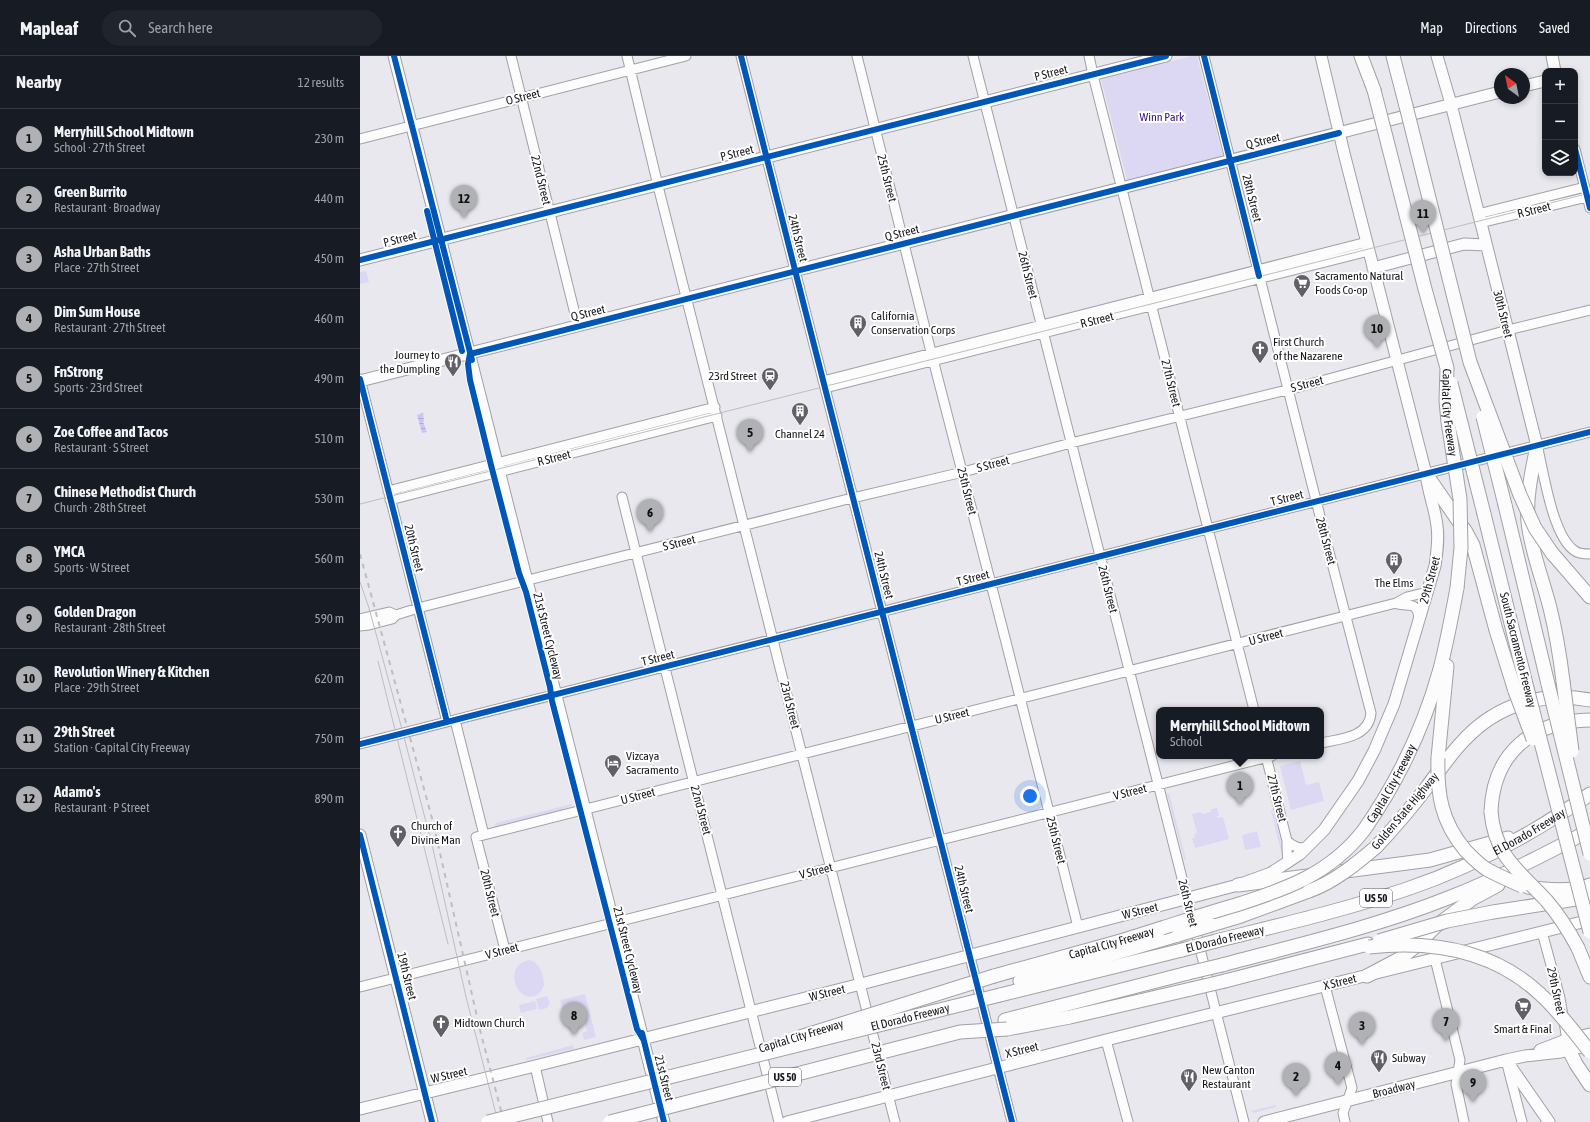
<!DOCTYPE html>
<meta charset="utf-8">
<style>
body{margin:0;font-family:"Asap Condensed",sans-serif;background:#20242c;color:#f1f3f6}
.controls{position:absolute;right:12px;top:12px;display:grid;overflow:hidden;border-radius:8px;box-shadow:0 2px 6px #0003}
.controls button{width:36px;height:36px;display:grid;place-items:center;padding:0;border:0;border-bottom:1px solid #363941;background:#171b24;color:#f1f3f6;font:20px sans-serif}
.compass{position:absolute;left:1134px;top:12px;width:36px;height:36px;border-radius:50%;background:#171b24;box-shadow:0 2px 6px #0003;rotate:327deg}
.you{position:absolute;left:670px;top:740px;width:14px;height:14px;margin:-10px;border:3px solid #fff;border-radius:50%;background:#1a73e8;box-shadow:0 0 0 6px #1a73e833}
.badge{display:grid;place-items:center;width:26px;height:26px;border-radius:50%;background:#b0b1b5;color:#111;font-size:13px;font-weight:700}
.pin{position:absolute;translate:-50% -33px;filter:drop-shadow(0 1px 2px #0008)}
.pin::after{content:'';position:absolute;top:21px;width:14px;height:12px;background:inherit;clip-path:polygon(0 0,100% 0,50% 100%)}
.popup{position:absolute;left:796px;top:651px;width:168px;height:52px;box-sizing:border-box;display:grid;place-content:center;border-radius:8px;background:#171b24;filter:drop-shadow(0 1px 3px #0005);font-size:13px;white-space:nowrap;color:#9ea1a6}
.popup b{font-size:15px;color:#f1f3f6}
.popup::after{content:'';position:absolute;left:50%;top:100%;margin-left:-8px;border:8px solid transparent;border-top-color:#171b24}
.list{margin:0;padding:0;list-style:none}
h2{display:flex;justify-content:space-between;align-items:center;height:52px;margin:0;padding:0 16px;font-size:17px}
h2 small{font-size:13px;font-weight:400;color:#9ea1a6}
.list li{display:grid;grid-template-columns:26px 1fr auto;gap:12px;align-items:center;box-sizing:border-box;height:60px;padding:0 16px;border-top:1px solid #363941}
.list b{display:block;font-size:15px;white-space:nowrap}
.list p{margin:0;font-size:13px;white-space:nowrap;color:#9ea1a6}
.list em{font-size:13px;font-style:normal;color:#9ea1a6}
.icon{flex:none;width:22px;height:22px;fill:none;stroke:currentColor;stroke-width:2;stroke-linecap:round;stroke-linejoin:round}
.map{position:relative;flex:none;width:1230px;height:1066px;overflow:hidden}
header{display:flex;align-items:center;gap:24px;box-sizing:border-box;height:56px;padding:0 20px;background:#171b24;border-bottom:1px solid #363941}
header strong{font-size:19px}
nav{display:flex;gap:22px;margin-inline-start:auto;font-size:14px}
.search{width:280px;height:36px;background:#20242c;display:flex;align-items:center;gap:10px;box-sizing:border-box;padding:0 14px;border-radius:22px;color:#9ea1a6;font-size:15px}
main{display:flex}
aside{flex:1;background:#171b24}
.map>svg:first-child{display:block}
.green{fill:#dcd8f3}
.water{fill:url(#water-rules)}
.lines{fill:none;stroke-linecap:round;stroke-linejoin:round}
.minor-casing{stroke:#a1a0a5;stroke-width:11}
.major-casing{stroke:#a1a0a5;stroke-width:13}
.highway-casing{stroke:#a1a0a5;stroke-width:15}
.minor{stroke:#fcfcfd;stroke-width:9}
.major{stroke:#fcfcfd;stroke-width:11}
.highway{stroke:#fcfcfd;stroke-width:13}
.tram{stroke:#bebebf;stroke-width:1}
.rail{stroke:#bebebf;stroke-width:2;stroke-dasharray:5 5;stroke-linecap:butt}
.highway-bridge-casing{stroke:#a1a0a5;stroke-width:15;stroke-linecap:butt}
.highway-bridge{stroke:#fcfcfd;stroke-width:13}
.cycleway-casing{stroke:#fff;stroke-width:8}
.cycleway{stroke:#0057b8;stroke-width:6}
.labels{text-anchor:middle;dominant-baseline:central;stroke-width:4;stroke-linejoin:round;paint-order:stroke}
.shield{fill:#fff;stroke:#5d5d60;stroke-width:1}
.shield-label{font-size:11px;font-weight:bold;fill:#18171c}
.street-label{font-size:12px;fill:#18171c;stroke:#fff}
.park-label{font-size:12px;fill:#3a1277;stroke:#fff}
.poi-label{font-size:12px;fill:#18171c;stroke:#fff;text-anchor:start}
</style>
<header>
<strong>Mapleaf</strong>
<div class="search"><svg class="icon" aria-label="search" viewBox="0 0 24 24"><circle cx="10" cy="10" r="6"/><path d="M15 15l6 6"/></svg>Search here</div>
<nav><a>Map</a><a>Directions</a><a>Saved</a></nav>
</header>
<main>
<aside>
<h2>Nearby<small>12 results</small></h2>
<ul class="list">
<li><span class="badge">1</span><div><b>Merryhill School Midtown</b><p>School · 27th Street</p></div><em>230 m</em></li>
<li><span class="badge">2</span><div><b>Green Burrito</b><p>Restaurant · Broadway</p></div><em>440 m</em></li>
<li><span class="badge">3</span><div><b>Asha Urban Baths</b><p>Place · 27th Street</p></div><em>450 m</em></li>
<li><span class="badge">4</span><div><b>Dim Sum House</b><p>Restaurant · 27th Street</p></div><em>460 m</em></li>
<li><span class="badge">5</span><div><b>FnStrong</b><p>Sports · 23rd Street</p></div><em>490 m</em></li>
<li><span class="badge">6</span><div><b>Zoe Coffee and Tacos</b><p>Restaurant · S Street</p></div><em>510 m</em></li>
<li><span class="badge">7</span><div><b>Chinese Methodist Church</b><p>Church · 28th Street</p></div><em>530 m</em></li>
<li><span class="badge">8</span><div><b>YMCA</b><p>Sports · W Street</p></div><em>560 m</em></li>
<li><span class="badge">9</span><div><b>Golden Dragon</b><p>Restaurant · 28th Street</p></div><em>590 m</em></li>
<li><span class="badge">10</span><div><b>Revolution Winery &amp; Kitchen</b><p>Place · 29th Street</p></div><em>620 m</em></li>
<li><span class="badge">11</span><div><b>29th Street</b><p>Station · Capital City Freeway</p></div><em>750 m</em></li>
<li><span class="badge">12</span><div><b>Adamo's</b><p>Restaurant · P Street</p></div><em>890 m</em></li>
</ul>
</aside>
<div class="map">
<svg width="1230" height="1066" viewBox="0 0 1230 1066">
<defs>
<pattern id="water-rules" width="6" height="5" patternUnits="userSpaceOnUse"><rect width="6" height="5" fill="#cfc4f8"/><path d="M0 2.5h6" fill="none" stroke="#b1a8d4"/></pattern>
</defs>
<rect width="100%" height="100%" fill="#e9e8ef"/>
<path class="green" d="M832,0H837L863,100L767,124L741,23Z
M6,215L9,226L0,228V216Z
M940,705L946,729L959,726L964,745L931,754L920,710Z
M809,737L826,804L824,803L807,738Z
M212,748L211,750L202,754L134,771L136,767Z
M857,752L859,760H857V762L863,761L869,783L835,792L832,782H835L834,778L837,777L832,758L841,756L842,758L851,756V753Z
M911,755H913L924,798L922,799Z
M897,775L901,791L885,794L882,780L883,779Z
M169,904C180,906 184,919 184,929C183,933 180,937 177,939C158,949 141,910 169,904Z
M225,938L236,981L224,984L222,977L227,975L222,956L204,960L200,944Z
M187,940L190,947L187,952L179,954L176,943Z
M175,945L177,953L161,957L159,949Z
M213,989L214,993L166,1004V1002Z
M915,1049L916,1051L894,1057L891,1055Z"/>
<path class="water" d="M63,357L64,365L63,366L67,376L62,377L57,359Z"/>
<g class="lines">
<defs>
<path id="minor" d="M151,0L218,270
M267,0L300,138L535,1066
M381,0L438,226L652,1066
M497,0L569,288L646,586L718,871
M613,0L884,1066
M729,0L734,23L894,654
M844,0L967,488L1011,657C1009,682 979,683 961,687
M0,83L326,0
M1215,93L1230,152
M1118,158L1225,131
M1120,167L1227,141
M0,323L87,666
M463,325L1007,186
M465,332L1009,195
M1178,393C1184,419 1193,481 1215,495C1219,498 1225,498 1230,498
M28,435L355,351
M262,441L419,1066
M30,444L357,360
M1037,548C1049,551 1056,545 1059,561
M0,563L29,556L36,559
M0,570L9,569L32,563L36,559L58,552L484,444L603,416L711,387L939,331L1148,274L1230,254
M95,664L124,779
M0,688L1230,376
M906,700L927,785V793L928,807
M927,785C934,791 939,793 948,791
M1182,876L1200,942L1208,990
M145,894L116,781L1036,547L1047,541L1067,536
M1075,903L1100,1004L1096,1028L1104,1066
M965,930L992,1032L983,1057L985,1066
M0,931L912,700
M746,984L768,1066
M1147,1008L1162,1066
M175,1010L188,1066"/>
<path id="major" d="M34,0L304,1066
M1077,0L1091,48L1177,390
M1192,0L1195,15
M1164,30L1185,25
M0,204L806,0
M1013,212L1104,188L1126,189
M0,325L1140,36
M0,779L72,1066
M1180,994L1206,984L1230,978
M1146,1004L1189,1066
M0,1053L175,1010L501,928L878,829L911,817L940,798L964,774L998,725L1014,695L1034,648L1075,510C1077,496 1079,483 1077,470C1075,452 1068,436 1066,418L984,97L961,0
M427,1066L746,984L1230,864
M904,1066L1146,1004L1165,1000L1201,996L1230,989"/>
<g id="highway">
<path d="M1001,0L1014,34"/>
<path d="M1033,0L1046,50"/>
<path d="M1177,390C1172,415 1166,440 1168,466C1171,495 1183,524 1190,552C1196,576 1200,601 1203,625"/>
<path d="M1066,418L1106,476L1113,489L1136,574L1155,635"/>
<path d="M1145,449L1188,628"/>
<path d="M1124,458L1167,632"/>
<path d="M1192,497L1230,541"/>
<path d="M1078,702L1087,610"/>
<path d="M1131,756C1133,697 1172,665 1230,664"/>
<path id="s1" d="M1004,774C1038,725 1064,671 1080,613C1087,586 1092,559 1097,532"/>
<path d="M1016,791C1034,772 1051,752 1067,731C1079,715 1091,697 1105,683C1138,648 1184,635 1230,644"/>
<path d="M878,829L1070,804L1148,782"/>
<path d="M1168,831C1187,834 1211,836 1230,829"/>
<path d="M1133,856L1230,841"/>
<path d="M851,869L881,860L949,835"/>
<path id="s2" d="M856,885C920,869 984,854 1047,833C1112,811 1174,777 1230,738"/>
<path d="M1218,892L1230,921"/>
<path d="M862,909C937,889 1015,871 1088,842C1137,823 1184,799 1230,774"/>
<path id="s3" d="M634,920L764,884L802,872"/>
<path d="M1007,920L1041,902L1056,890L1076,870L1112,843L1138,829"/>
<path d="M660,925L818,879"/>
<path d="M865,925L1008,888"/>
<path d="M640,939L822,894"/>
<path d="M645,964L828,917"/>
<path d="M647,973L710,961L831,933"/>
<path d="M1209,994L1216,1008L1230,1029"/>
</g>
</defs>
<use href="#minor" class="minor-casing"/>
<use href="#major" class="major-casing"/>
<use href="#highway" class="highway-casing"/>
<use href="#minor" class="minor"/>
<use href="#major" class="major"/>
<use href="#highway" class="highway"/>
<path class="tram" d="M0,448L1230,137
M0,526L9,552L43,677L73,793L106,941L138,1066
M18,605L88,888"/>
<path class="rail" d="M0,498L73,766L120,974L144,1066"/>
<defs>
<g id="highway-bridge">
<path id="s4" d="M1014,34L1065,233L1087,312L1086,345L1088,366L1100,443L1101,492L1097,532"/>
<path d="M1046,50L1110,306L1160,439L1175,472L1192,497"/>
<path d="M1091,327L1124,458"/>
<path d="M1123,361L1145,449"/>
<path d="M1203,625L1212,695"/>
<path d="M1188,628L1230,798"/>
<path d="M1167,632L1230,876"/>
<path d="M1155,635L1173,683"/>
<path d="M1078,702C1077,738 1081,765 1105,794C1112,801 1119,809 1128,814C1139,820 1151,825 1162,830"/>
<path d="M1131,756C1135,800 1158,814 1186,844C1199,859 1209,875 1218,892"/>
<path d="M949,835C974,826 996,808 1016,791"/>
<path d="M802,872C827,864 851,856 876,849C926,833 970,818 1004,774"/>
<path d="M818,879L851,869"/>
<path d="M1019,885L1087,865L1133,856"/>
<path d="M1009,891C1072,884 1133,894 1180,938C1199,955 1214,976 1230,996"/>
<path d="M822,894L856,885"/>
<path d="M828,917L862,909"/>
<path d="M831,933L865,925"/>
<path d="M440,981L634,920"/>
<path id="s5" d="M128,1066L640,939"/>
<path d="M250,1066L600,976L647,973"/>
</g>
</defs>
<use href="#highway-bridge" class="highway-bridge-casing"/>
<use href="#highway-bridge" class="highway-bridge"/>
<defs>
<path id="cycleway" d="M34,0L112,304
M381,0L438,226L652,1066
M844,0L899,220
M1215,93L1230,152
M67,155L102,295
M0,204L806,0
M0,323L87,666
M0,688L1230,376
M0,779L72,1066
M282,977L304,1066
M283,983L277,973L192,645L190,631L166,536L159,517L131,409L110,324L108,308L110,298L979,77"/>
</defs>
<use href="#cycleway" class="cycleway-casing"/>
<use href="#cycleway" class="cycleway"/>
</g>
<defs>
<symbol id="supermarket-pin" viewBox="-11 -11 22 30"><path d="M0 17L-7.5 6A9.5 9.5 0 1 1 7.5 6Z" fill="#616066" stroke="#fff"/><path d="M-6-5.5h2.5l.6 2H6L4.5 2H-2.5L-4.4-4H-6ZM-1.5 3.2a1.3 1.3 0 1 0 .1 0ZM3 3.2a1.3 1.3 0 1 0 .1 0Z" fill="#fff"/></symbol>
<symbol id="building-pin" viewBox="-11 -11 22 30"><path d="M0 17L-7.5 6A9.5 9.5 0 1 1 7.5 6Z" fill="#616066" stroke="#fff"/><path d="M-4-6H4V6H1V3H-1V6H-4ZM-2.5-4.3h1.7v1.8h-1.7ZM.8-4.3h1.7v1.8H.8ZM-2.5-1h1.7V.8h-1.7ZM.8-1h1.7V.8H.8Z" fill="#fff"/></symbol>
<symbol id="church-pin" viewBox="-11 -11 22 30"><path d="M0 17L-7.5 6A9.5 9.5 0 1 1 7.5 6Z" fill="#616066" stroke="#fff"/><path d="M-1.2-6h2.4v3.5h3.3v2.4h-3.3V6h-2.4V-.1h-3.3v-2.4h3.3Z" fill="#fff"/></symbol>
<symbol id="restaurant-pin" viewBox="-11 -11 22 30"><path d="M0 17L-7.5 6A9.5 9.5 0 1 1 7.5 6Z" fill="#616066" stroke="#fff"/><path d="M-5-6h1v4h1v-4h1v4h1v-4h1v5L-1.5 .5V6h-2V.5L-5-1ZM5-6V6H3V1.5H1.5Q1.5-4 5-6Z" fill="#fff"/></symbol>
<symbol id="station-pin" viewBox="-11 -11 22 30"><path d="M0 17L-7.5 6A9.5 9.5 0 1 1 7.5 6Z" fill="#616066" stroke="#fff"/><path d="M-3-6H3Q5-6 5-4V2Q5 4 3 4L4.5 6H3L1.5 4h-3L-3 6H-4.5L-3 4Q-5 4-5 2V-4Q-5-6-3-6ZM-3.5-4v3h7v-3ZM-3.5 1v1.5H-2V1ZM2 1v1.5H3.5V1Z" fill="#fff"/></symbol>
<symbol id="hotel-pin" viewBox="-11 -11 22 30"><path d="M0 17L-7.5 6A9.5 9.5 0 1 1 7.5 6Z" fill="#616066" stroke="#fff"/><path d="M-6-4.5h1.5V1H6V5H4.5V3h-9V5H-6ZM-4 0a1.8 1.8 0 1 1 3.6 0ZM.5 0V-2.5h3Q6-2.5 6 0Z" fill="#fff"/></symbol>
</defs>
<g fill-rule="evenodd">
<use href="#supermarket-pin" x="932" y="217" width="20" height="27"/>
<use href="#building-pin" x="488" y="257" width="20" height="27"/>
<use href="#church-pin" x="890" y="283" width="20" height="27"/>
<use href="#restaurant-pin" x="83" y="296" width="20" height="27"/>
<use href="#station-pin" x="400" y="310" width="20" height="27"/>
<use href="#building-pin" x="430" y="345" width="20" height="27"/>
<use href="#building-pin" x="1024" y="494" width="20" height="27"/>
<use href="#hotel-pin" x="243" y="697" width="20" height="27"/>
<use href="#church-pin" x="28" y="767" width="20" height="27"/>
<use href="#supermarket-pin" x="1153" y="940" width="20" height="27"/>
<use href="#church-pin" x="71" y="957" width="20" height="27"/>
<use href="#restaurant-pin" x="1009" y="992" width="20" height="27"/>
<use href="#restaurant-pin" x="819" y="1011" width="20" height="27"/>
</g>
<g class="labels">
<g class="shield">
<rect x="1000" y="833" width="32" height="18" rx="3"/>
<rect x="409" y="1012" width="32" height="18" rx="3"/>
</g>
<g class="shield-label">
<text x="1016" y="842">US 50</text>
<text x="425" y="1021">US 50</text>
</g>
<g class="street-label">
<text transform="translate(691 17) rotate(-14)">P Street</text>
<text transform="translate(163 41) rotate(-14)">O Street</text>
<text transform="translate(903 85) rotate(-14)">Q Street</text>
<text transform="translate(377 97) rotate(-14)">P Street</text>
<text transform="translate(527 122) rotate(76)">25th Street</text>
<text transform="translate(181 124) rotate(76)">22nd Street</text>
<text transform="translate(892 142) rotate(76)">28th Street</text>
<text transform="translate(1174 154) rotate(-14)">R Street</text>
<text transform="translate(542 177) rotate(-14)">Q Street</text>
<text transform="translate(438 182) rotate(76)">24th Street</text>
<text transform="translate(40 183) rotate(-14)">P Street</text>
<text transform="translate(668 219) rotate(76)">26th Street</text>
<text transform="translate(228 257) rotate(-14)">Q Street</text>
<text transform="translate(1143 258) rotate(76)">30th Street</text>
<text transform="translate(737 264) rotate(-14)">R Street</text>
<text transform="translate(811 327) rotate(76)">27th Street</text>
<text transform="translate(947 328) rotate(-15)">S Street</text>
<text stroke="none"><textPath href="#s4" startOffset="332">Capital City Freeway</textPath></text>
<text transform="translate(194 402) rotate(-14)">R Street</text>
<text transform="translate(633 408) rotate(-15)">S Street</text>
<text transform="translate(607 435) rotate(76)">25th Street</text>
<text transform="translate(927 442) rotate(-14)">T Street</text>
<text transform="translate(966 485) rotate(75)">28th Street</text>
<text transform="translate(319 487) rotate(-14)">S Street</text>
<text transform="translate(54 492) rotate(76)">20th Street</text>
<text transform="translate(524 519) rotate(76)">24th Street</text>
<text transform="translate(613 522) rotate(-14)">T Street</text>
<text transform="translate(1070 524) rotate(-75)">29th Street</text>
<text transform="translate(748 533) rotate(76)">26th Street</text>
<text transform="translate(188 580) rotate(76)">21st Street Cycleway</text>
<text transform="translate(906 581) rotate(-15)">U Street</text>
<text transform="translate(1158 594) rotate(76)">South Sacramento Freeway</text>
<text transform="translate(298 602) rotate(-14)">T Street</text>
<text transform="translate(430 649) rotate(76)">23rd Street</text>
<text transform="translate(592 660) rotate(-14)">U Street</text>
<text stroke="none"><textPath href="#s1" startOffset="54">Capital City Freeway</textPath></text>
<text transform="translate(770 736) rotate(-14)">V Street</text>
<text transform="translate(278 740) rotate(-15)">U Street</text>
<text transform="translate(917 742) rotate(76)">27th Street</text>
<text transform="translate(341 754) rotate(75)">22nd Street</text>
<text transform="translate(1045 755) rotate(-50)">Golden State Highway</text>
<text stroke="none"><textPath href="#s2" startOffset="333">El Dorado Freeway</textPath></text>
<text transform="translate(696 784) rotate(76)">25th Street</text>
<text transform="translate(456 815) rotate(-14)">V Street</text>
<text transform="translate(604 833) rotate(76)">24th Street</text>
<text transform="translate(130 837) rotate(76)">20th Street</text>
<text transform="translate(828 847) rotate(76)">26th Street</text>
<text transform="translate(780 855) rotate(-14)">W Street</text>
<text transform="translate(865 883) rotate(-14)">El Dorado Freeway</text>
<text stroke="none"><textPath href="#s3" startOffset="122">Capital City Freeway</textPath></text>
<text transform="translate(268 894) rotate(76)">21st Street Cycleway</text>
<text transform="translate(142 895) rotate(-15)">V Street</text>
<text transform="translate(47 920) rotate(76)">19th Street</text>
<text transform="translate(980 926) rotate(-14)">X Street</text>
<text transform="translate(1196 935) rotate(78)">29th Street</text>
<text transform="translate(467 937) rotate(-14)">W Street</text>
<text stroke="none"><textPath href="#s5" startOffset="435">El Dorado Freeway</textPath></text>
<text transform="translate(441 980) rotate(-17)">Capital City Freeway</text>
<text transform="translate(662 994) rotate(-14)">X Street</text>
<text transform="translate(521 1010) rotate(76)">23rd Street</text>
<text transform="translate(89 1019) rotate(-13)">W Street</text>
<text transform="translate(304 1022) rotate(76)">21st Street</text>
<text transform="translate(1034 1033) rotate(-14)">Broadway</text>
</g>
<g class="park-label">
<text x="802" y="61">Winn Park</text>
</g>
<g class="poi-label">
<text x="955" y="220">Sacramento Natural<tspan x="955" dy="14">Foods Co-op</tspan></text>
<text x="511" y="260">California<tspan x="511" dy="14">Conservation Corps</tspan></text>
<text x="913" y="286">First Church<tspan x="913" dy="14">of the Nazarene</tspan></text>
<text x="80" y="299" text-anchor="end">Journey to<tspan x="80" dy="14">the Dumpling</tspan></text>
<text x="397" y="320" text-anchor="end">23rd Street</text>
<text x="440" y="378" text-anchor="middle">Channel 24</text>
<text x="1034" y="527" text-anchor="middle">The Elms</text>
<text x="266" y="700">Vizcaya<tspan x="266" dy="14">Sacramento</tspan></text>
<text x="51" y="770">Church of<tspan x="51" dy="14">Divine Man</tspan></text>
<text x="94" y="967">Midtown Church</text>
<text x="1163" y="973" text-anchor="middle">Smart &amp; Final</text>
<text x="1032" y="1002">Subway</text>
<text x="842" y="1014">New Canton<tspan x="842" dy="14">Restaurant</tspan></text>
</g>
</g>
</svg>
<div class="controls">
<button>+</button>
<button>−</button>
<button><svg class="icon" aria-label="layers" viewBox="0 0 24 24"><path d="M12 4l9 5-9 5-9-5zM3 14l9 5 9-5"/></svg></button>
</div>
<svg class="compass" viewBox="-18 -18 36 36"><path d="M0-13l5 13h-10z" fill="#e53935"/><path d="M0 13l5-13h-10z" fill="#9ea1a6"/></svg>
<div class="you"></div>
<div class="pin badge" style="left:880px;top:749px">1</div>
<div class="popup"><b>Merryhill School Midtown</b>School</div>
<div class="pin badge" style="left:936px;top:1040px">2</div>
<div class="pin badge" style="left:1002px;top:989px">3</div>
<div class="pin badge" style="left:978px;top:1029px">4</div>
<div class="pin badge" style="left:390px;top:396px">5</div>
<div class="pin badge" style="left:290px;top:476px">6</div>
<div class="pin badge" style="left:1086px;top:985px">7</div>
<div class="pin badge" style="left:214px;top:979px">8</div>
<div class="pin badge" style="left:1113px;top:1046px">9</div>
<div class="pin badge" style="left:1017px;top:292px">10</div>
<div class="pin badge" style="left:1063px;top:177px">11</div>
<div class="pin badge" style="left:104px;top:162px">12</div>
</div>
</main>
